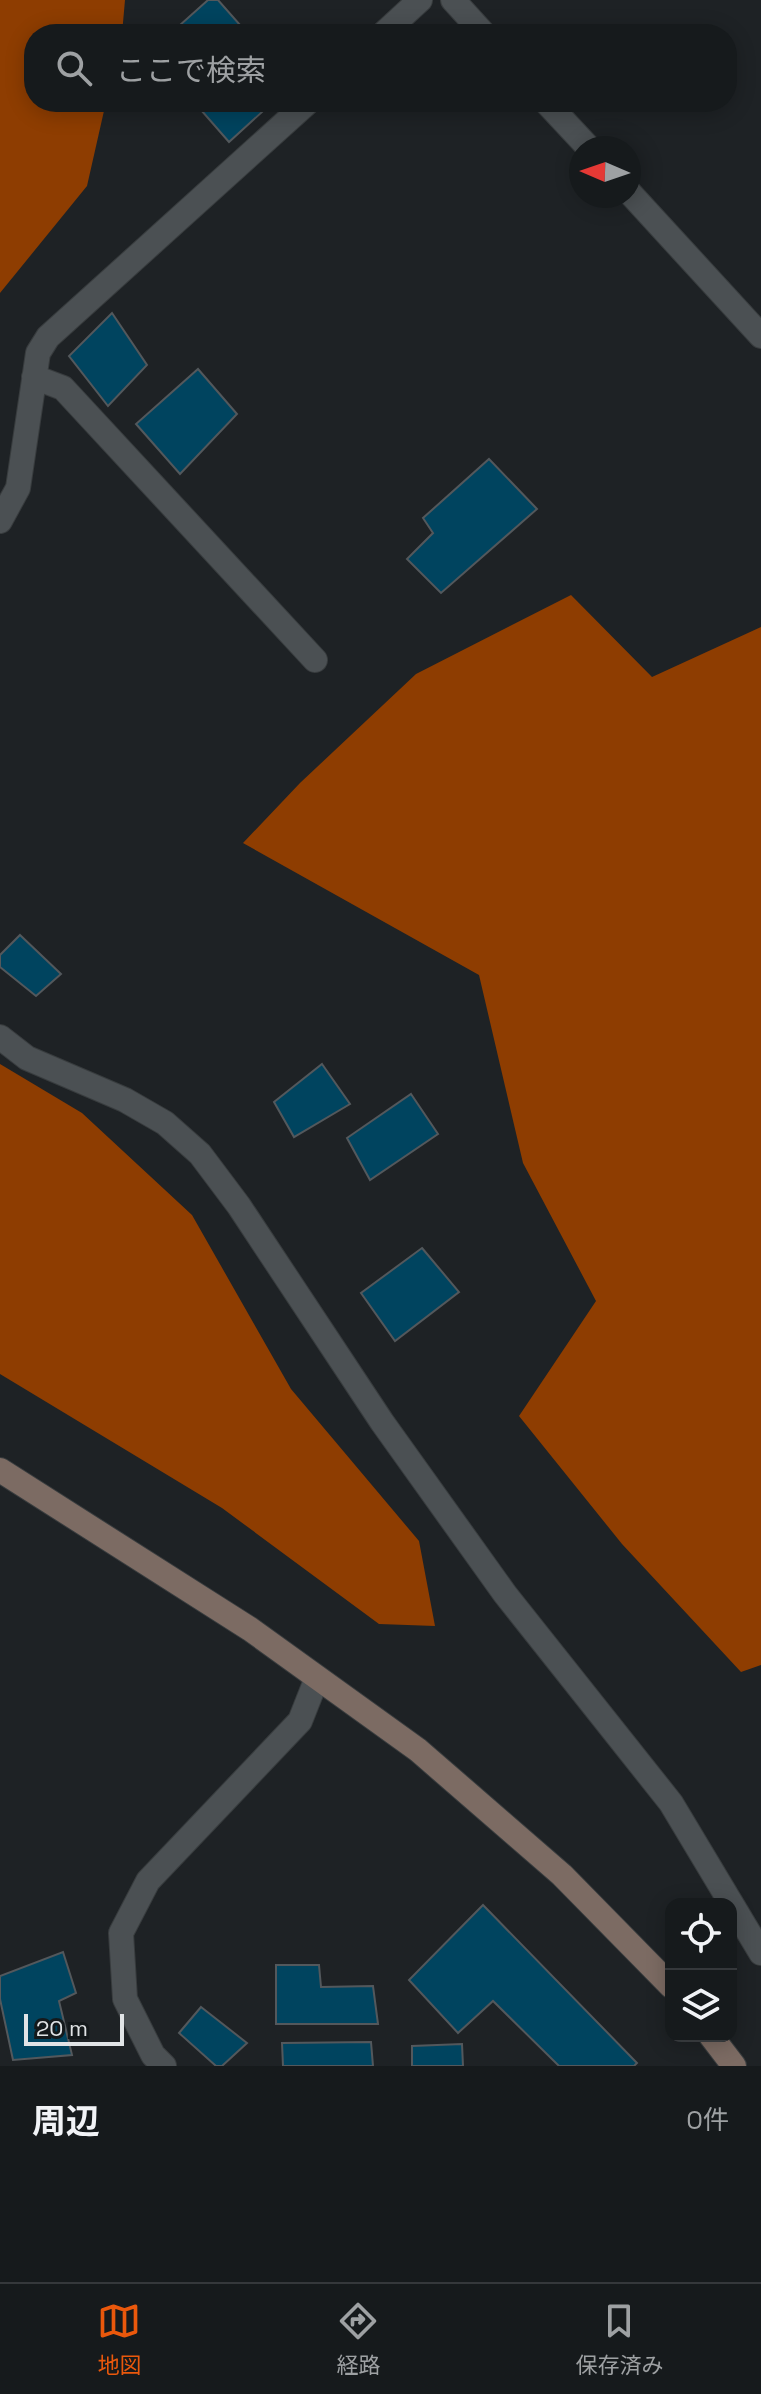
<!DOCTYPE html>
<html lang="ja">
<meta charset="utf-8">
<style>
body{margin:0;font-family:"Space Grotesk","Noto Sans JP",sans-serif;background:#1f2325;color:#f1f3f6}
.controls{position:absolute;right:24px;bottom:24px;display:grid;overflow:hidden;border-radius:16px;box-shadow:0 4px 20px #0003}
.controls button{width:72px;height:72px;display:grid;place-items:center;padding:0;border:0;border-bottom:2px solid #35383b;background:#161a1c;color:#f1f3f6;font:40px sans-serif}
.compass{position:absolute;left:569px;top:136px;width:72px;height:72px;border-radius:50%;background:#161a1c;box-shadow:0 4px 20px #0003;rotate:272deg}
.scale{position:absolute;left:24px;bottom:20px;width:100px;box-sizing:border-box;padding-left:8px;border:4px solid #e1e4e6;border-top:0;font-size:22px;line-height:28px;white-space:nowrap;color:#e1e4e6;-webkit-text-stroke:6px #14191b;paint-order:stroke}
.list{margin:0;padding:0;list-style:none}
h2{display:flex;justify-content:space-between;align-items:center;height:104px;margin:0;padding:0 32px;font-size:34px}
h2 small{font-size:26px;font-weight:400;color:#9ea1a3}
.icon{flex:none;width:44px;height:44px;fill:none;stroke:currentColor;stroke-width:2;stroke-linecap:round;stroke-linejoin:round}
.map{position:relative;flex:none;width:761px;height:2066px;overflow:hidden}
.search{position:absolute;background:#161a1c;box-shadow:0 4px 20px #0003;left:24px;right:24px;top:24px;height:88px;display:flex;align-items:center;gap:20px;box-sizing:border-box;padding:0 28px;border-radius:32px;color:#9ea1a3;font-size:30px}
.sheet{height:216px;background:#161a1c}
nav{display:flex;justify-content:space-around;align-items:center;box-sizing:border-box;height:112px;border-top:2px solid #35383b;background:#161a1c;font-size:22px;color:#9ea1a3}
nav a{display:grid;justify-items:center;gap:4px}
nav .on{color:#ea580c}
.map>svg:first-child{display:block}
.forest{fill:#8e3d01}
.building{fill:#00445f;stroke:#53585c;stroke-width:2}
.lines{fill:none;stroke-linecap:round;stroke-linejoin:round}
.street-casing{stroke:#383c3e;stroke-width:26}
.secondary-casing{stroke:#383c3e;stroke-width:26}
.street{stroke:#4b5053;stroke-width:24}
.secondary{stroke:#7c6b63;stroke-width:24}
</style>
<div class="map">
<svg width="761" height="2066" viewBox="0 0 761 2066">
<rect width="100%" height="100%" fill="#1e2225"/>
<path class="forest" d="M0,0H125L122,34H34V102H106L87,186L0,293Z
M571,595L652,677L761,627V1665L741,1672L622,1544L519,1416L596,1301L523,1163L479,975L243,843L300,783L416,674Z
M0,1064L82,1113L192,1215L291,1389L419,1541L435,1626L379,1624L222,1508L0,1374Z"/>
<path class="building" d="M208,0H218L248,34H170Z
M194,102H273L229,142Z
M112,313L147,365L108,406L69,356Z
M198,369L237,414L180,474L136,424Z
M489,459L537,509L441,593L407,559L433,533L423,518Z
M20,935L61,974L36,996L0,967V955Z
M322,1064L350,1104L294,1137L274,1102Z
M411,1094L438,1134L370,1180L347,1138Z
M422,1248L459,1292L395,1341L361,1293Z
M483,1905L637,2063L634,2066H559L493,2001L458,2033L409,1980Z
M63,1952L76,1993L59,2001L72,2055L13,2060L0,1999V1976Z
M276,1965H319L321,1987L373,1986L378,2024H276Z
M201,2007L247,2043L222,2066H216L179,2033Z
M371,2042L373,2066H283L282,2043Z
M462,2044L463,2066H412V2046Z"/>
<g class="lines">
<defs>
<path id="street" d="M453,0L484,34
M383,34L420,0
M546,102L589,148
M629,192L761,336
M34,377L63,388L315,660
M0,521L18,488L38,353L48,337L308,102
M0,1037L27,1058L125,1100L165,1123L200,1154L239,1206L382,1422L505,1594L671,1803L761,1953
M164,2066L153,2055L125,1999L121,1933L148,1881L300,1721L317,1678"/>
<path id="secondary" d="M0,1470L250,1629L418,1750L562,1875L671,1986
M711,2036L734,2066"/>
</defs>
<use href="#street" class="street-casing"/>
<use href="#secondary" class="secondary-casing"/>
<use href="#street" class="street"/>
<use href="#secondary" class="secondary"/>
</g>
</svg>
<div class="controls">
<button><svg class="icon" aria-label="locate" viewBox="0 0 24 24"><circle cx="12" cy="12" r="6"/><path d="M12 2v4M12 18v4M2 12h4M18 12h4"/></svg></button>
<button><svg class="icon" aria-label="layers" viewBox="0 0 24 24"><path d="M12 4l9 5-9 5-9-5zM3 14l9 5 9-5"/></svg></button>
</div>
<svg class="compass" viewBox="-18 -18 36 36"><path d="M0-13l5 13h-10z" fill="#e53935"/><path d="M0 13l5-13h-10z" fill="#9ea1a3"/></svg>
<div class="scale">20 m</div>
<div class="search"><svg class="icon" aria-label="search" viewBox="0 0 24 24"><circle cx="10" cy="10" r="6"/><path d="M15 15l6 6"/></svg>ここで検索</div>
</div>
<section class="sheet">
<h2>周辺<small>0件</small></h2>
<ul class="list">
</ul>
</section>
<nav>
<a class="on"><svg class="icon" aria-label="map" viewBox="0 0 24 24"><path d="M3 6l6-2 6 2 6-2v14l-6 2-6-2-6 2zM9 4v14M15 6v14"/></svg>地図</a>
<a><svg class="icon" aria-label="directions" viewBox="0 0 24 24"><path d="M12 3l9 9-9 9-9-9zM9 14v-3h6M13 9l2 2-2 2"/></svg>経路</a>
<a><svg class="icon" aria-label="saved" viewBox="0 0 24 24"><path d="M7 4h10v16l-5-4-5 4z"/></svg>保存済み</a>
</nav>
